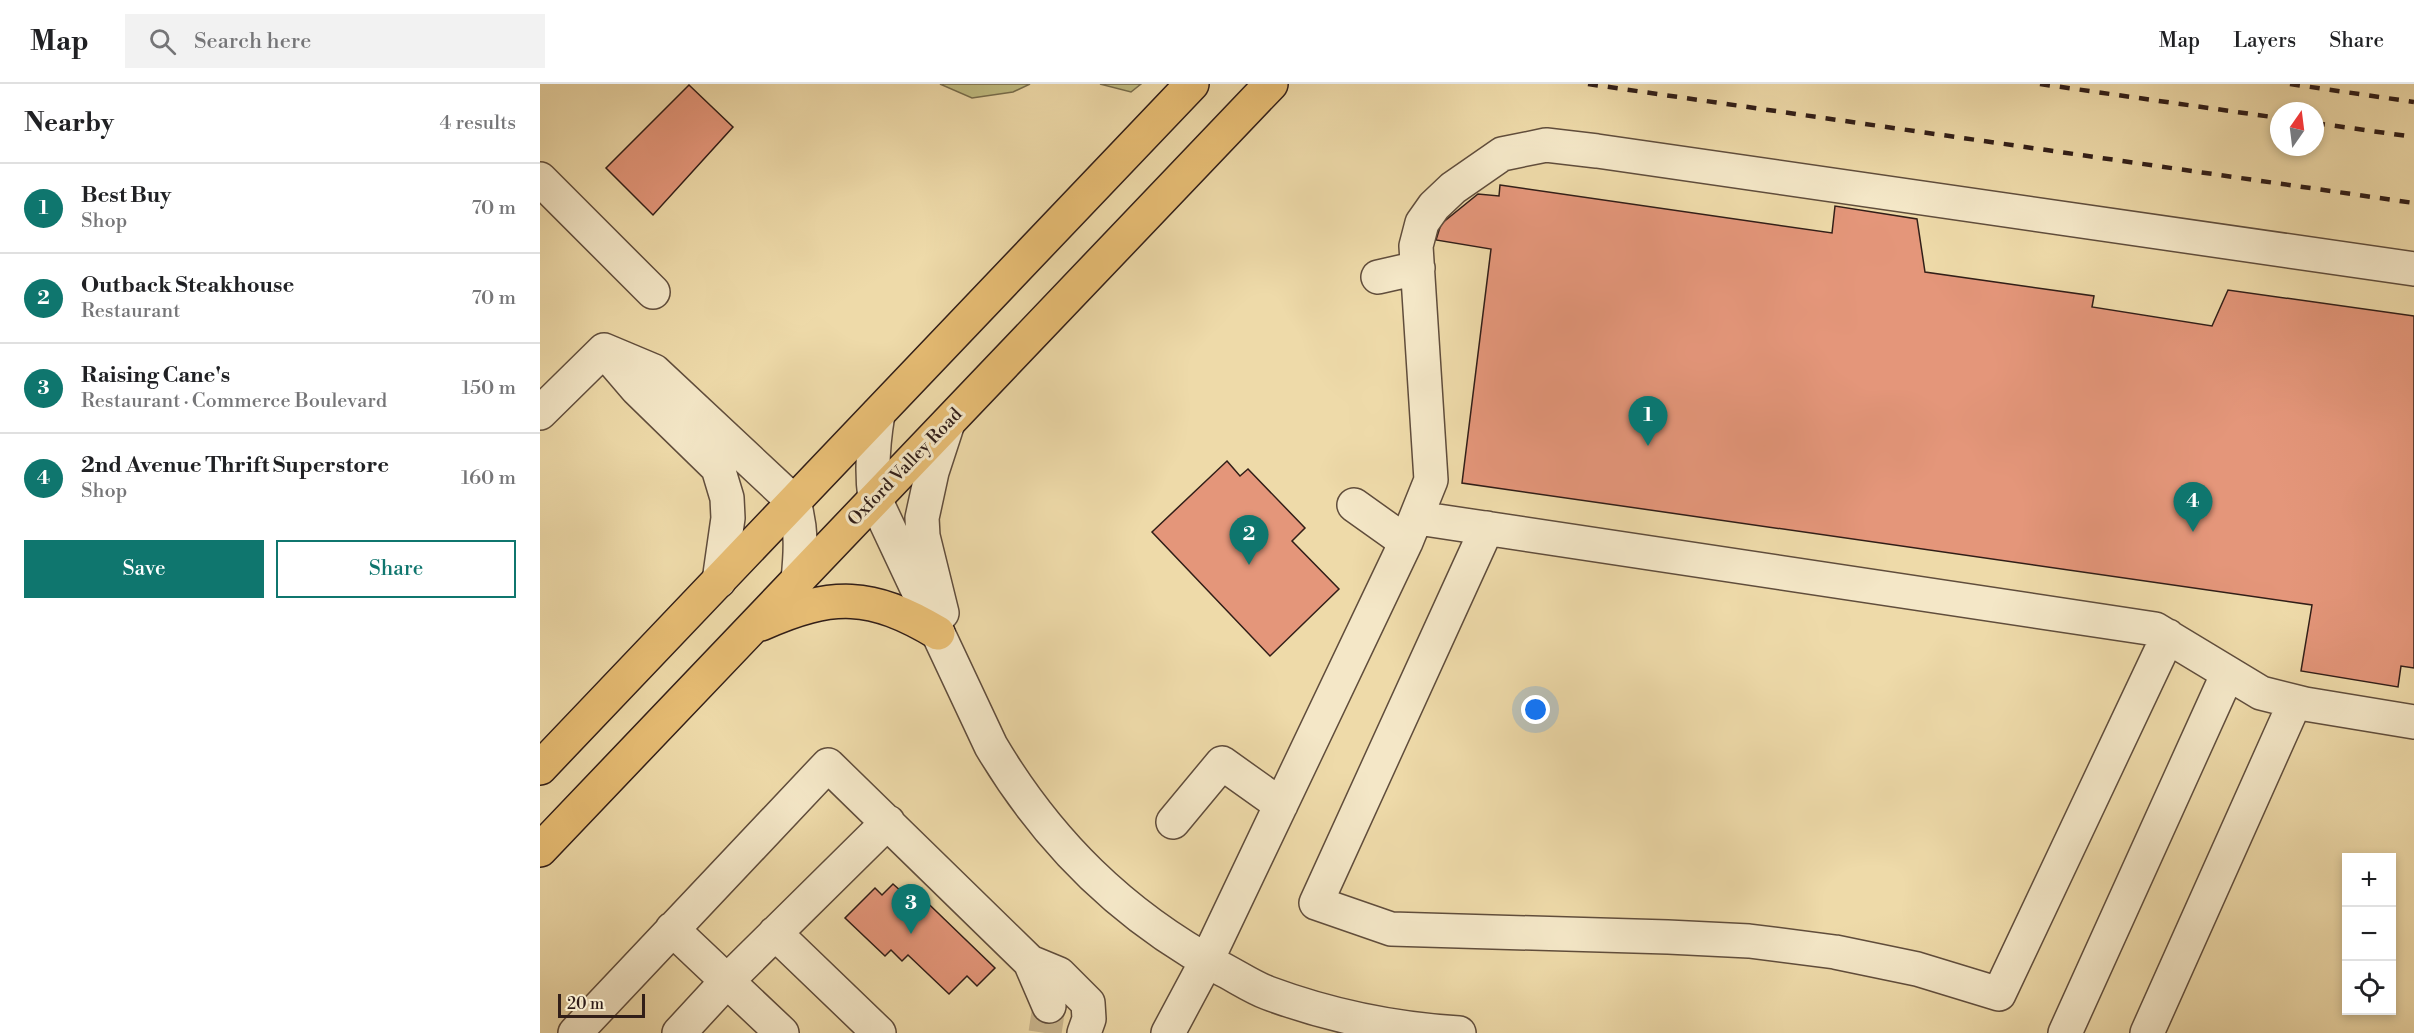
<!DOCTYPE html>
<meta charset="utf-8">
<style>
body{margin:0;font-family:"Libre Bodoni",serif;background:#f2f2f2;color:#202124}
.controls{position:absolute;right:18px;bottom:18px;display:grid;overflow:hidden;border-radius:0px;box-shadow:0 3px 9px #0003}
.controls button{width:54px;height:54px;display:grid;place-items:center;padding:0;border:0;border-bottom:2px solid #e0e0e0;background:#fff;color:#202124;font:30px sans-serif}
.compass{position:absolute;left:1730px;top:18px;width:54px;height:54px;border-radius:50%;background:#fff;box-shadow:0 3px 9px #0003;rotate:14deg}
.scale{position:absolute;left:18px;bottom:15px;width:87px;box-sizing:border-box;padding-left:6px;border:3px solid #311e18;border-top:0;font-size:16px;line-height:21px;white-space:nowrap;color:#311e18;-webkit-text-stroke:4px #f4e7c7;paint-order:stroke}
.you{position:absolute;left:996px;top:626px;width:21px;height:21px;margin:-15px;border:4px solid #fff;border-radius:50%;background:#1a73e8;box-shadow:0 0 0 9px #1a73e833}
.badge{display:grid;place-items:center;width:39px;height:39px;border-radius:50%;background:#0f766e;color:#fff;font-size:20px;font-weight:700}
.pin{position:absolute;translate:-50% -50px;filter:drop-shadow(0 2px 3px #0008)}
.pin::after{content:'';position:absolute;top:32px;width:21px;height:18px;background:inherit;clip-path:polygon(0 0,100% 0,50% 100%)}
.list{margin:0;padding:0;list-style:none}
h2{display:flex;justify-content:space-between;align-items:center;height:78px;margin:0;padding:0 24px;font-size:26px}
h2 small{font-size:20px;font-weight:400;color:#757577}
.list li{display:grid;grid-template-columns:39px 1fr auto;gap:18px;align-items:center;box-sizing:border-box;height:90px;padding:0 24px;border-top:2px solid #e0e0e0}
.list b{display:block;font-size:22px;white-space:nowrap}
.list p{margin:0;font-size:20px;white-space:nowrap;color:#757577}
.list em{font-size:20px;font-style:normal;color:#757577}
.actions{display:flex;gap:12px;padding:18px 24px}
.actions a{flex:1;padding:14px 0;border:2px solid #0f766e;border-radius:0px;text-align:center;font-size:21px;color:#0f766e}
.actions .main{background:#0f766e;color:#fff}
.icon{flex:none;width:33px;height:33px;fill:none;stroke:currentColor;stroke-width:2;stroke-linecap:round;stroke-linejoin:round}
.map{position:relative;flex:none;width:1874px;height:949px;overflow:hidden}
header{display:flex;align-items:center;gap:36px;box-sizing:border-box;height:84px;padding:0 30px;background:#fff;border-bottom:2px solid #e0e0e0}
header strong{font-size:28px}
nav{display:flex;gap:33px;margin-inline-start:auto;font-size:21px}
.search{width:420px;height:54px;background:#f2f2f2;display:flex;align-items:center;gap:15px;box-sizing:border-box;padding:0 21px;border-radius:0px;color:#757577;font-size:22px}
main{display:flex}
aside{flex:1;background:#fff}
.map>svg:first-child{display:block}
.green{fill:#c0bd82;stroke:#786e4d;stroke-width:1.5}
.building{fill:#e4967a;stroke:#311e18;stroke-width:1.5}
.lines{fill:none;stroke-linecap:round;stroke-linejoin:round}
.minor-tunnel{stroke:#c8b48c;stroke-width:33;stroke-dasharray:33 16;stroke-linecap:butt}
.minor-casing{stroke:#604d3c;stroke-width:36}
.major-casing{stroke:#311e18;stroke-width:36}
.minor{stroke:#f4e7c7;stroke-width:33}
.major{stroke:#e7bd74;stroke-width:33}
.rail{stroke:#311e18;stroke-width:4.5;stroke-dasharray:10 10;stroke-linecap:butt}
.labels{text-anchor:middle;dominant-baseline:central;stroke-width:6;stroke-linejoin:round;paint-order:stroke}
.street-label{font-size:18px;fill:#311e18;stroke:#f4e7c7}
</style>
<header>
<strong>Map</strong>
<div class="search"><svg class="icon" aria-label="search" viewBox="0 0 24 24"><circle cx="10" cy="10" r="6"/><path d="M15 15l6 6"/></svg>Search here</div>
<nav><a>Map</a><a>Layers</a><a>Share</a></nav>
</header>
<main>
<aside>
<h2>Nearby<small>4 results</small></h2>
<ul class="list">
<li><span class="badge">1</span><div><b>Best Buy</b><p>Shop</p></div><em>70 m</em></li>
<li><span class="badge">2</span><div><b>Outback Steakhouse</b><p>Restaurant</p></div><em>70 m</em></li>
<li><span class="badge">3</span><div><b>Raising Cane's</b><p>Restaurant · Commerce Boulevard</p></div><em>150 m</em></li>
<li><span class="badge">4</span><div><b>2nd Avenue Thrift Superstore</b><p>Shop</p></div><em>160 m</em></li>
</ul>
<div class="actions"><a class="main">Save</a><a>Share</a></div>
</aside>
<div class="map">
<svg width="1874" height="949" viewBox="0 0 1874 949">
<rect width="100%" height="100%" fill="#eedaa9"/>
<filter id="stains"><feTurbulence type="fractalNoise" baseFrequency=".00333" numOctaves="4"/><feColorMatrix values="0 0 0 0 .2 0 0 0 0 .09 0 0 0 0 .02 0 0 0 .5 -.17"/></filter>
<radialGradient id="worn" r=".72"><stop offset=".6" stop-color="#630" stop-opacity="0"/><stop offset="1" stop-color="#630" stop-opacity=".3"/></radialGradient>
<path class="green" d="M400,0H490L473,8L432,14Z
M560,0H601L591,8Z"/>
<path class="building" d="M149,1L193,43L113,131L66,84Z
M960,101L1292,149L1295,122L1377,135L1385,188L1554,212L1552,223L1672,242L1688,206L1874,232V584L1861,582L1858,603L1761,587L1772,521L922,399L951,165L896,156L901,140L938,110L959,112Z
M687,377L700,392L708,385L765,444L752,457L799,505L730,572L612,448Z
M353,800L362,808L369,801L455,884L437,902L427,892L409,910L368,871L362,877L351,866L345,872L305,834L335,804L342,811Z"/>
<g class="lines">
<path class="minor-tunnel" d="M505,949L509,922"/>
<defs>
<path id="minor" d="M0,95L113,208
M838,193L878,184
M64,266L114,287L254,418C262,447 261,466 258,496
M67,270L97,305L178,384L187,414L188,434L179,497
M0,329L64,266
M338,330C333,359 331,386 335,415L451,662C508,758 582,831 680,884C696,892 712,903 728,909C790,932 854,945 919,949
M814,421L866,458
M878,434L1615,545L1721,609L1765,620L1874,638
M947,444L776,819L851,845L1128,853L1209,857L1295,868L1377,885L1459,910L1628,552
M402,529L383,452L382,434L392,388L408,339
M633,738L682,679L741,721
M132,845L242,949
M235,849L339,949
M490,878L519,890L548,919L549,935L544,949
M35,949L288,681L490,878L509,922
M139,949L187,897L348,738
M628,949L667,876L866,458L891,396L876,162L882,139L894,122L913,104L962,70L1006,61L1057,67L1874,185
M1525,949L1688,589
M1607,949L1755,618"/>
<path id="major" d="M221,540C293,508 331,509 398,549
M0,684L652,0
M0,766L731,0"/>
</defs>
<use href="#minor" class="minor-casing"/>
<use href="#major" class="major-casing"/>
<use href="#minor" class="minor"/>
<use href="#major" class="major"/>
<path class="rail" d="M1048,0L1874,119
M1500,0L1739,34
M1750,0L1874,18
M1775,39L1874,53"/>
</g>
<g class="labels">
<g class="street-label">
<text transform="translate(365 383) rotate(-46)">Oxford Valley Road</text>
</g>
</g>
<rect width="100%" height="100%" filter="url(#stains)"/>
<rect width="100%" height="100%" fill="url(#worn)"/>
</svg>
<div class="controls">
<button>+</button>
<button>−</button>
<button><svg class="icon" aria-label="locate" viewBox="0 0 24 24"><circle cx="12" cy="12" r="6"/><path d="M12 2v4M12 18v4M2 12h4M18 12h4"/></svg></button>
</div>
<svg class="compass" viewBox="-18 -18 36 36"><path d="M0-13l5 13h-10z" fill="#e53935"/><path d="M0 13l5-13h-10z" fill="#757577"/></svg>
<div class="scale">20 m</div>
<div class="you"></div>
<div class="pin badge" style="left:1108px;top:362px">1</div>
<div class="pin badge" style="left:709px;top:481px">2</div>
<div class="pin badge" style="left:371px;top:850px">3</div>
<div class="pin badge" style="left:1653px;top:448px">4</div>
</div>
</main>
